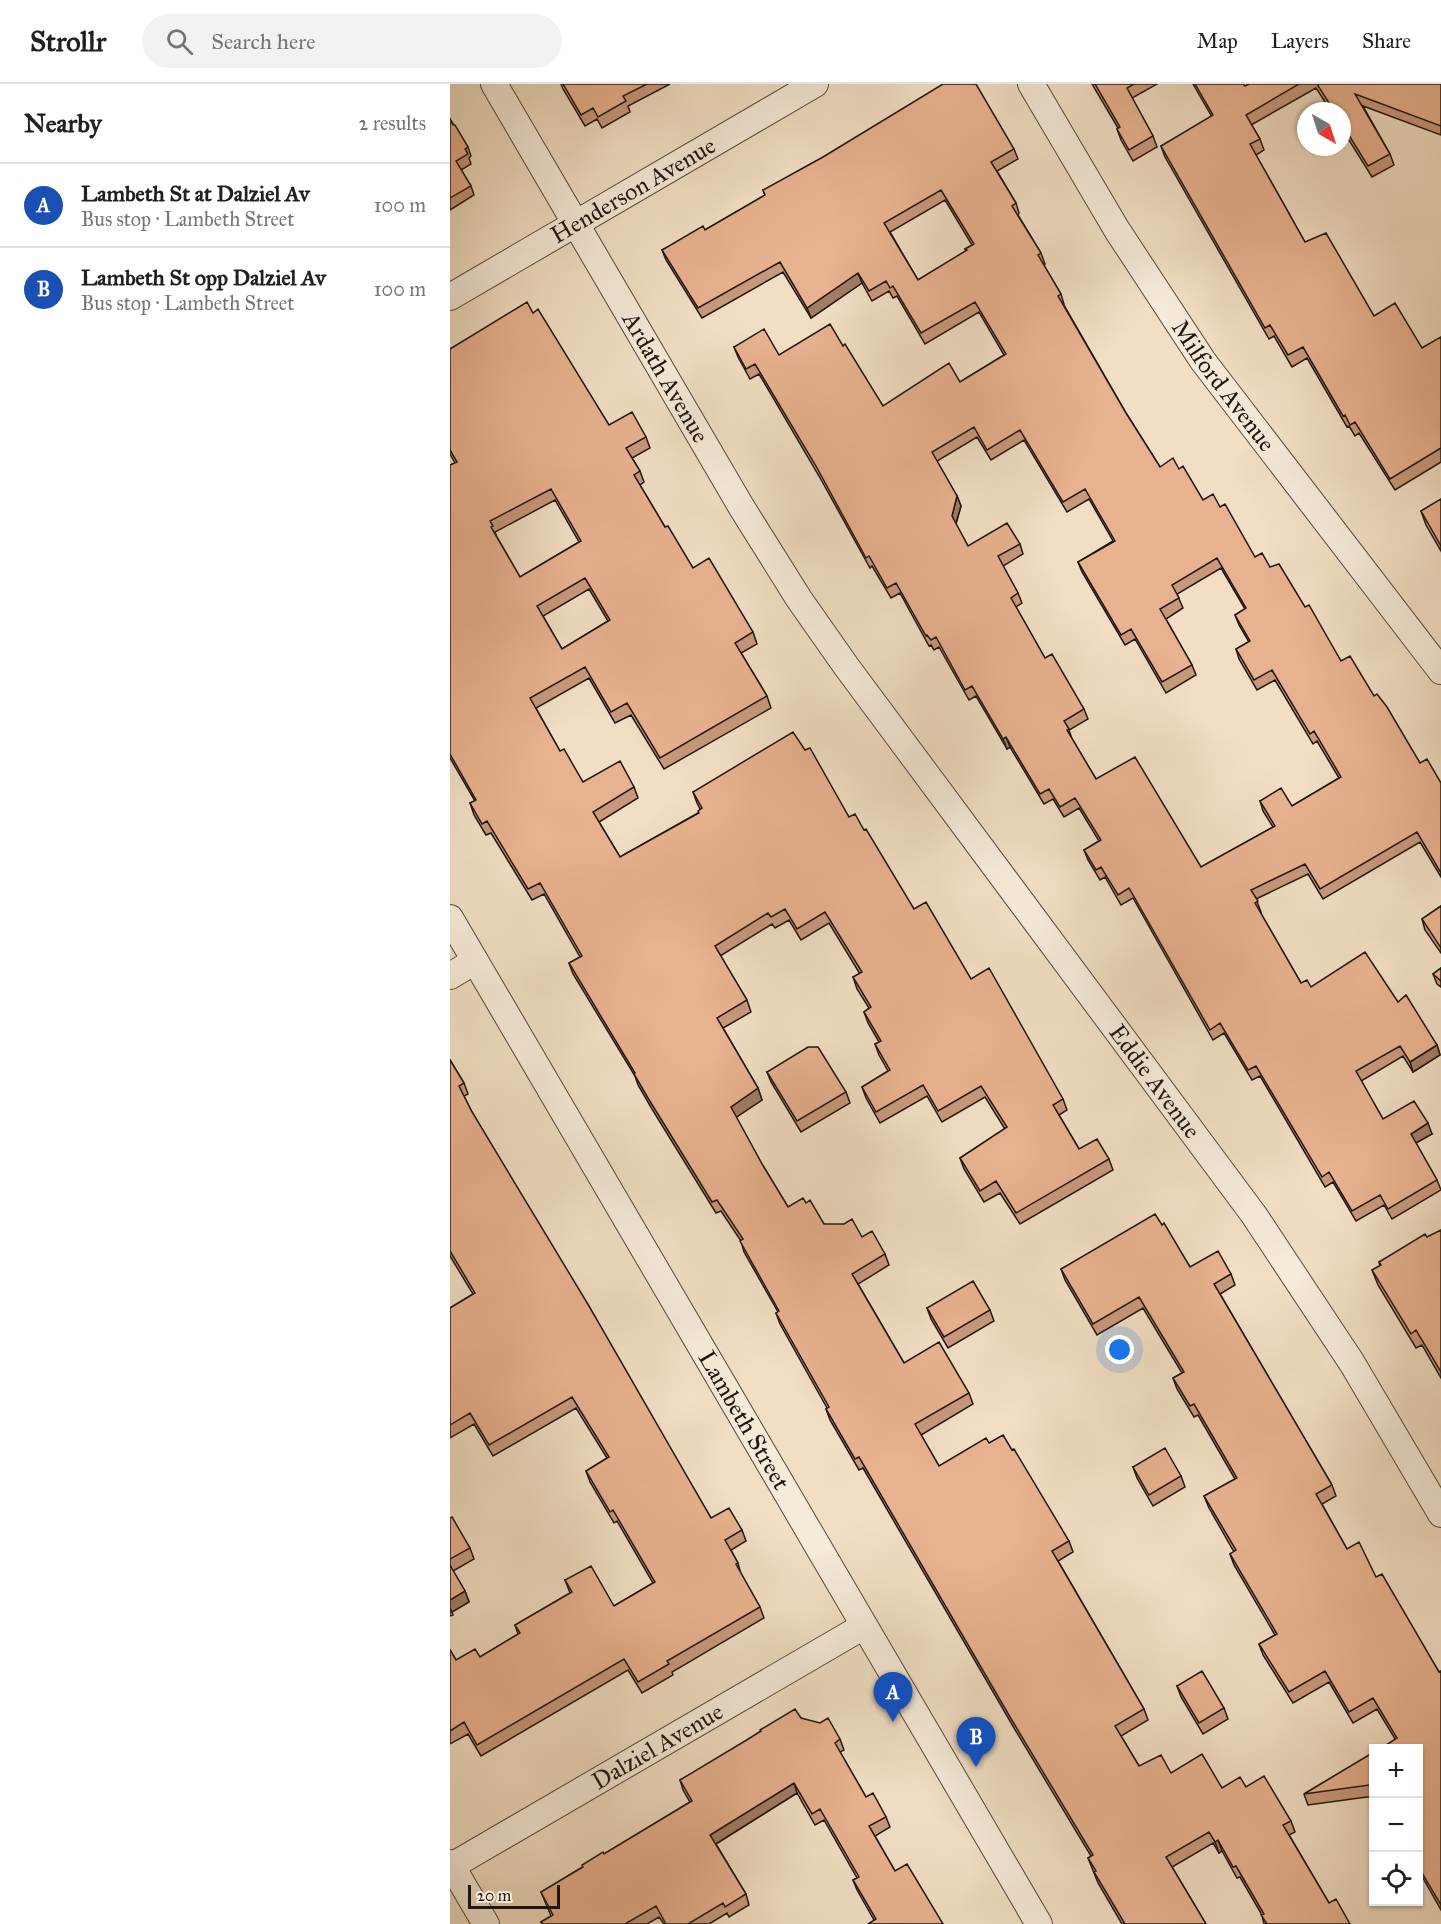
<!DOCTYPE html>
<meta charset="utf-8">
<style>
body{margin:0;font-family:"IM FELL Great Primer",serif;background:#f2f2f2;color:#202124}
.controls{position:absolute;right:18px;bottom:18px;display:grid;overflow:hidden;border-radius:0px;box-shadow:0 2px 4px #0004}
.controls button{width:54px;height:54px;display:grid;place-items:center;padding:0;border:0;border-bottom:2px solid #e0e0e0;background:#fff;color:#202124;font:30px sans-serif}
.compass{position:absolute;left:847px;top:18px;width:54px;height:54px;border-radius:50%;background:#fff;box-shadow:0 2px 4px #0004;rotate:141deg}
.scale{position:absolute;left:18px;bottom:15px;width:92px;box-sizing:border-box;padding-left:6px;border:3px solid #211611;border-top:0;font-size:16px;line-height:21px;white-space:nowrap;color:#211611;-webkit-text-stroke:4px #f6ead8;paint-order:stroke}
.you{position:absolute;left:670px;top:1266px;width:21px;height:21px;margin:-15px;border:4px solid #fff;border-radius:50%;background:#1a73e8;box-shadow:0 0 0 9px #1a73e833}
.badge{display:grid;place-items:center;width:39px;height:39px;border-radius:50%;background:#b45309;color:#fff;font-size:20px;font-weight:700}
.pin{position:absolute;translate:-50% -50px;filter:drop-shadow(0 2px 3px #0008)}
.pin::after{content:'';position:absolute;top:32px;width:21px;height:18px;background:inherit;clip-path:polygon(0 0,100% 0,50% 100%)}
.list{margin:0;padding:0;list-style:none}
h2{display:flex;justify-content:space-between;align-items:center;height:78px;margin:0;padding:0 24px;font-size:26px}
h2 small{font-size:20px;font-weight:400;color:#757577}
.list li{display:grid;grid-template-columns:39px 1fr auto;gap:18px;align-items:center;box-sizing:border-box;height:84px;padding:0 24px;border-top:2px solid #e0e0e0}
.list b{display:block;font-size:22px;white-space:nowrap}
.list p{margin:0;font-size:20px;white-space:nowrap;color:#757577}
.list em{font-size:20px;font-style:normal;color:#757577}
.icon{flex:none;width:33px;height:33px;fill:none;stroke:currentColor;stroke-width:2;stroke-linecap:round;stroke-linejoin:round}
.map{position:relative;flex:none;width:991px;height:1840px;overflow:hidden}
header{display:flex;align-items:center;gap:36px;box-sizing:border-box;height:84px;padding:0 30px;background:#fff;border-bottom:2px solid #e0e0e0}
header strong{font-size:28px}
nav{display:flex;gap:33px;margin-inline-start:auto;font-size:21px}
.search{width:420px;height:54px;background:#f2f2f2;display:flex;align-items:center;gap:15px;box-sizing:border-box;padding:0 21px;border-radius:33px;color:#757577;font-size:22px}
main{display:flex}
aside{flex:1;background:#fff}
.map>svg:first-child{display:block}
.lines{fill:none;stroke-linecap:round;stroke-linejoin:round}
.minor-casing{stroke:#55483e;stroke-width:28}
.minor{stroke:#f6ead8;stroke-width:26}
.wall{fill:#c8987b;stroke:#211611;stroke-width:1.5;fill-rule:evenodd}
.shaded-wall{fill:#a27c64;stroke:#211611;stroke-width:1.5}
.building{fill:#e8b18f;stroke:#211611;stroke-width:1.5;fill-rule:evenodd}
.labels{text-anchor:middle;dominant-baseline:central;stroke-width:4.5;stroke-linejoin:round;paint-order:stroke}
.street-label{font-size:24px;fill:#211611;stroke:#f6ead8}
</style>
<header>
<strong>Strollr</strong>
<div class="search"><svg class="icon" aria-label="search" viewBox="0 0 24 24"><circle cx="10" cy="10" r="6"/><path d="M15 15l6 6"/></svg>Search here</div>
<nav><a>Map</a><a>Layers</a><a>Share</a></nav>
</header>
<main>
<aside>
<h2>Nearby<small>2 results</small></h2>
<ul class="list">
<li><span class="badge" style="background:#1a4fb4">A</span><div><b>Lambeth St at Dalziel Av</b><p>Bus stop · Lambeth Street</p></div><em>100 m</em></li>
<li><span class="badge" style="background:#1a4fb4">B</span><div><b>Lambeth St opp Dalziel Av</b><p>Bus stop · Lambeth Street</p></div><em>100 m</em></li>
</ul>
</aside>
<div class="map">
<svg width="991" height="1840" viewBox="0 0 991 1840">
<rect width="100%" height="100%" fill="#f1dec3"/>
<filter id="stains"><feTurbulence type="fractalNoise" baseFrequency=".00333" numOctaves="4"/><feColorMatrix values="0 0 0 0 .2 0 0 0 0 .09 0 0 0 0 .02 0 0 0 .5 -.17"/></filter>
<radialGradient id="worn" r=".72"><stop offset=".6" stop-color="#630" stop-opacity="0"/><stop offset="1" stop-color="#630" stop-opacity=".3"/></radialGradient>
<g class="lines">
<defs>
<g id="minor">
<path id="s1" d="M44,0L292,424L349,515L396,582L804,1131L902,1279L991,1430"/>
<path id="s2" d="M581,0L667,146L753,277L991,587"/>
<path id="s3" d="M0,213L365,0"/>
<path id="s4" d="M0,834L589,1840"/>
<path d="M0,892L25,877"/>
<path d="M0,1779L36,1840"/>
<path id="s5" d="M0,1783L414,1542"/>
</g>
</defs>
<use href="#minor" class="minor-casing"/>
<use href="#minor" class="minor"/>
</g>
<path class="wall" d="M111,0H220L178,22L180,28L152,44L147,35L135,42L113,5Z
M642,0H707L682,14L703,52L707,63L683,77L671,56L667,45L668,44Z
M743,0H793L795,2L799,0H991V51L913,22L940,70L944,81L922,93L892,45V27H881L866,4L801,41L810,55L814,66L806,71L855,158L924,232L972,264L991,253V378L945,406L909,349L905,352L899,342L897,343L857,274L842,283L824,252L819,255L715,73L711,62L762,33Z
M0,35L18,63L21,72L19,74L21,80L11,86L21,102L24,111L0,126Z
M564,65L568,75L547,87L566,119L569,129L568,131L591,169L595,180H593L611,210L614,220V221L676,329L710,383L729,385L753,416L770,423L805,473L820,483L855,523L891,577L924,612L970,679L991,699V793L970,758L873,815L858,790L806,815L811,828H810L851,899L861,903L948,918L987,961L990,971L963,988L953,972L911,997L933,1035L982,1050L966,1059L987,1096L991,1106L942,1135L934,1121L906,1137L883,1098L875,1103L810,992L802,996L774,949L763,956L683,814L671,821L655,793L650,796L638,776L634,766L649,757L629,724L614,733L603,715L594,720L560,663L557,665L526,612L519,616L489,563L484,566L481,561L479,562L450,509L441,514L422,482L420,484L369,392L309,290L300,295L288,273L284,263L329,271L393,262L433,322L510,298L554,271L529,228L475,260L447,212L443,214L439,207L422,217L412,199L361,234L333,188L252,234L216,176L212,166L255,146L315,111L313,106ZM495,116L522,161L515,165L516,167L468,196L440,148ZM527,353L541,376L574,356L617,428L639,415L663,457L628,478L632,488L675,561L685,555L716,609L746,591L742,581L716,535L733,524L727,510L771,484L795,525L785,531L789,541L799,558L786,565L789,575L807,606L825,596L863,660L867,657L889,694L842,722L810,717L813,727L823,743L751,783L646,695L622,655L619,646L638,635L634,625L595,574L566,523L572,519L568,509L553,482L573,470L570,460L518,462L506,440L511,422L507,412L487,377Z
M83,229L159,341L196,353L200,364L182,374L190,387L194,398L190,401L215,443L243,484L303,548L307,560L291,569L317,612L321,624L214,685L181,631L165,639L139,594L86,624L110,667L133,698L184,703L188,714L149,738L170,773L248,729L250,725L247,719L243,708L355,666L399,733L464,825L521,895L613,1015L617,1026L609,1031L629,1065L659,1075L663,1086L570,1140L550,1109L534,1118L514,1085L510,1074L555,1045L535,1013L492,1038L477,1012L430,1039L416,1014L412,1003L438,987L429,971L425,960L429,958L418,939L414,928L419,924L407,905L403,893L410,890L379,839L351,856L339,836L325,844L322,840L270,872L297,916L301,928L273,944L308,1004L312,1016L286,1033L312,1080L338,1123L356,1119L374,1140L412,1153L435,1170L439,1181L408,1200L454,1279L519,1309L523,1320L471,1351L489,1382L539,1359L619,1457L623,1468L608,1477L694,1625L698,1636L671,1652L689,1682L721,1689L772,1704L796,1703L841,1737L845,1748L839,1751L879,1819L900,1840H814L812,1831L790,1793L787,1794L772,1767L769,1769L763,1759L722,1783L756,1840H672L648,1799L638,1774L641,1772L564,1644L413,1384L409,1386L380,1336L376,1325L377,1324L330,1240L326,1229L328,1228L294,1168L291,1157L271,1127L266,1129L202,1025L188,1001L185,992L123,890L119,879L130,873L94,810L82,816L41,749L36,751L24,731L20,719L25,717L0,674V381L5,379L0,370V265ZM105,416L129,458L70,493L47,453L45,448ZM139,505L158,537L112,565L93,532Z
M991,415V467L976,441L971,427Z
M991,822V869L975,846L972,835Z
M991,884V903L987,900L983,890Z
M0,976L14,999L18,1010L14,1012L22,1028L261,1434L292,1446L296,1457L281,1466L288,1479L291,1490L310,1523L314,1534L222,1588L223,1591L192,1609L178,1586L31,1672L18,1650L0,1660V1566L6,1576L30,1573L68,1550L65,1541L120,1509L115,1496L164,1522L203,1499L167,1437L164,1439L140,1398L136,1387L157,1374L126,1324L43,1372L24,1340L0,1354V1224L23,1210L0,1172Z
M317,988L396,1008L400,1019L351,1048L321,998Z
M712,1141L740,1183L781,1190L785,1201L770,1210L882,1401L886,1412L872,1420L897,1465L926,1493L989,1588L991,1587V1826L969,1787V1665L945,1655L927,1625L903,1639L879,1598L843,1619L813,1571L809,1560L825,1551L784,1481L780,1470L784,1468L759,1424L754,1412L785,1395L748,1331L744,1333L727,1305L723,1294L732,1289L693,1224L647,1251L615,1196L611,1185Z
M991,1146V1294L972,1261L966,1264L928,1201L922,1186L930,1182L929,1178Z
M477,1224L540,1226L544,1237L498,1264L481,1235Z
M683,1383L731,1392L735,1403L703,1422L687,1394Z
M0,1434L20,1464L24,1475L3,1487L15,1507L19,1518L2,1528L3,1531L0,1532Z
M727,1602L774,1624L778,1635L753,1650L731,1613Z
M351,1634L390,1655L394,1666L390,1668L416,1713L436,1733L440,1743L425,1752L445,1787L493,1840L424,1836L407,1806L403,1796L407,1794L374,1736L365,1741L347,1709L266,1760L296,1810L299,1821L279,1833L277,1829L259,1840H214L209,1833L197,1840H92L91,1838L101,1832L91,1808L240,1718L233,1706L230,1696Z
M924,1668V1712L858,1721L854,1710Z"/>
<path class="shaded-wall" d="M408,189L412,199L361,234L357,224Z
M507,412L511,422L505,442L502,432Z
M556,653L560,663L557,665L553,655Z
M987,961L990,971L963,988L960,978Z
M308,1004L312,1016L285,1034L281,1023Z
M978,1039L982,1050L964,1060L961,1050Z
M15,1507L19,1518L2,1528L0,1524V1516Z
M344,1699L347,1709L264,1761L260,1751Z
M768,1756L772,1767L769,1769L765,1758Z"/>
<path class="building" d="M113,0H197L173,12L176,17L148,33L143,24L131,31Z
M493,0H526L564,65L541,78L566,119L562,122L591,169L588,171L611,210L608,212L676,329L710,383L723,374L729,385L733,382L753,416L763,410L770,423L775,420L805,473L812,469L820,483L829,480L855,523L859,521L891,577L900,572L924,612L927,610L937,623L970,679L977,675L991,699V789L967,748L870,805L855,780L801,806L808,817L805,819L851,899L857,896L861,903L915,868L948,918L956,911L987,961L960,978L950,962L906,987L933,1035L964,1017L978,1039L961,1050L987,1096L938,1125L930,1111L902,1127L879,1088L872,1093L806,982L798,986L770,939L760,946L679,804L668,811L651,783L646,786L634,766L651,756L625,714L610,723L599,705L590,710L556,653L553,655L522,602L515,606L486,553L481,556L477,551L476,552L446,499L437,504L419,472L416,474L366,382L305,280L296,285L284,263L314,245L329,271L380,240L393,262L395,260L433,322L499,279L510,298L556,270L525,218L471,249L443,202L440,204L436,197L419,207L408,189L357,224L330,178L248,224L212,166L253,142L255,146L315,111L313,106L373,73ZM491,106L524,160L515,165L517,166L468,196L434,139ZM524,343L537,366L570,346L613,418L635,405L665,457L628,478L671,551L681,545L712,598L742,581L710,525L729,514L722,501L767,474L796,524L785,531L800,557L786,565L804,596L822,586L860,650L864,647L891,693L842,722L831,704L810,717L825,742L751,783L685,673L646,695L617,646L619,645L614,637L634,625L602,570L595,574L561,514L568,509L548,472L570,460L557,439L518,462L502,432L507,412L482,368Z
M645,0H684L677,4L703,52L679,66L667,45L670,43Z
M745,0H793L795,2L799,0H849L796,31L810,55L800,60L855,158L876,149L924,232L945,219L972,264L991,253V364L940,395L905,338L900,341L895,331L893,332L853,263L838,271L820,241L815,244L711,62L763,31Z
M867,0H991V42L905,10L940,70L918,82L892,40V27H884Z
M0,35L3,41H5L18,63L15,65L18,70L6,77L21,102L0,114Z
M77,218L83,229L88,225L159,341L182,328L196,353L176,364L190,387L184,391L215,443L218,442L243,484L259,474L303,548L285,559L317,612L210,674L177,619L161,628L135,583L80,614L110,667L114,665L133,698L170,677L184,703L143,728L170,773L249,729L248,727L252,724L243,708L343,648L355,666L360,664L399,733L405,730L414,746L416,745L464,825L476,818L521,895L539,884L613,1015L603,1021L629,1065L647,1055L659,1075L566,1129L546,1097L530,1107L510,1074L557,1043L531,1002L488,1027L473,1001L426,1028L412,1003L440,986L425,960L431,957L414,928L421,923L403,893L412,888L375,828L347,845L335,825L321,833L318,829L265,862L297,916L267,934L308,1004L281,1023L312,1080L338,1123L353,1114L356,1119L360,1116L374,1140H394L402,1135L412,1153L422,1147L435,1170L402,1190L454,1279L489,1258L519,1309L465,1340L489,1382L536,1354L539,1359L553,1351L562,1366L564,1365L619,1457L602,1467L694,1625L665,1642L689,1682L711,1671L721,1689L752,1670L772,1704L790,1693L796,1703L814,1692L841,1737L833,1741L879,1819L886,1815L900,1840H817L811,1831L814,1830L786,1782L783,1783L768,1756L765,1758L759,1748L716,1773L756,1840H675L644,1788L646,1787L638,1774L643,1771L560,1633L409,1373L405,1375L376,1325L379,1323L326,1229L329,1227L290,1157L293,1155L267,1116L262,1118L198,1014L184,990L185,989L119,879L132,872L90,799L78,805L37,737L32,740L20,719L26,716L0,670V381L7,378L0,366V265ZM101,405L131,457L70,493L41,443L43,442L40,437ZM135,494L160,536L112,565L87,522Z
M991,415V462L971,427Z
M991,822V864L972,835Z
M991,884V897L983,890Z
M358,963H368L396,1008L347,1037L317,988Z
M0,976L14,999L9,1002L22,1028L139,1222L261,1434L279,1424L292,1446L275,1456L288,1479L286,1480L310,1523L217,1577L219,1580L188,1598L174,1575L27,1661L14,1638L0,1647V1566L6,1576L25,1565L30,1573L70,1549L65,1541L122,1508L115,1496L141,1482L164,1522L205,1498L163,1426L160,1428L136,1387L159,1373L122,1313L39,1361L20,1329L0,1341V1224L25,1209L0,1167Z
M705,1130L712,1141L714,1139L740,1183L768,1167L781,1190L764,1200L882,1401L866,1410L897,1465L909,1458L926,1493L932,1490L989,1588L991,1587V1821L969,1784V1777L970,1776L969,1773V1665H930L947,1654L923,1614L899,1628L875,1587L839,1608L809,1560L827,1550L780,1470L786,1466L754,1412L787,1394L744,1320L740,1322L723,1294L734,1288L689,1213L643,1240L611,1185Z
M991,1146V1288L966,1246L961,1250L922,1186L931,1181L929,1178L975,1150L977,1153Z
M523,1197L540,1226L494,1253L477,1224Z
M715,1364L731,1392L699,1411L683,1383Z
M2,1433L20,1464L0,1475V1434Z
M0,1481L15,1507L0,1516Z
M752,1587L774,1624L749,1639L727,1602Z
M345,1625L351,1634L370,1639L378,1634L390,1655L385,1659L416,1713L423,1709L436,1733L419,1742L445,1787L457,1780L493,1840H418L426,1835L403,1796L409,1793L370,1725L362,1730L344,1699L260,1751L296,1810L275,1823L273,1819L238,1840H216L206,1822L175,1840H93L91,1838L103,1831L91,1808L133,1783L132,1781L153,1768L154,1770L242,1717L230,1696L295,1657L311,1647L310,1646Z
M924,1668V1707L919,1701L854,1710Z"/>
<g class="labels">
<g class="street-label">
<text stroke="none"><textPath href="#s3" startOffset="212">Henderson Avenue</textPath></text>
<text stroke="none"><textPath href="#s1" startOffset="340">Ardath Avenue</textPath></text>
<text stroke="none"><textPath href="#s2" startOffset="358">Milford Avenue</textPath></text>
<text stroke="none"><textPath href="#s1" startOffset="1198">Eddie Avenue</textPath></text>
<text stroke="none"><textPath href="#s4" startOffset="582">Lambeth Street</textPath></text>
<text stroke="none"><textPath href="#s5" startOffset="240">Dalziel Avenue</textPath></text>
</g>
</g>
<rect width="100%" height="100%" filter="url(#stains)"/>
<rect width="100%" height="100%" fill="url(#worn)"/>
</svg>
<div class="controls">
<button>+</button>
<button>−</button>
<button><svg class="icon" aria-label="locate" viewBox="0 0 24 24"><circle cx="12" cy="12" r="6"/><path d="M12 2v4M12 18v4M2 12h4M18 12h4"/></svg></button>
</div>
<svg class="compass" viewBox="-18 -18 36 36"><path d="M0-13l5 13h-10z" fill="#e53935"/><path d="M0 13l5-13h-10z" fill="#757577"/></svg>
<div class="scale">20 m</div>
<div class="you"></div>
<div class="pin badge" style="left:443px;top:1638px;background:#1a4fb4">A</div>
<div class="pin badge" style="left:526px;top:1683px;background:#1a4fb4">B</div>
</div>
</main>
